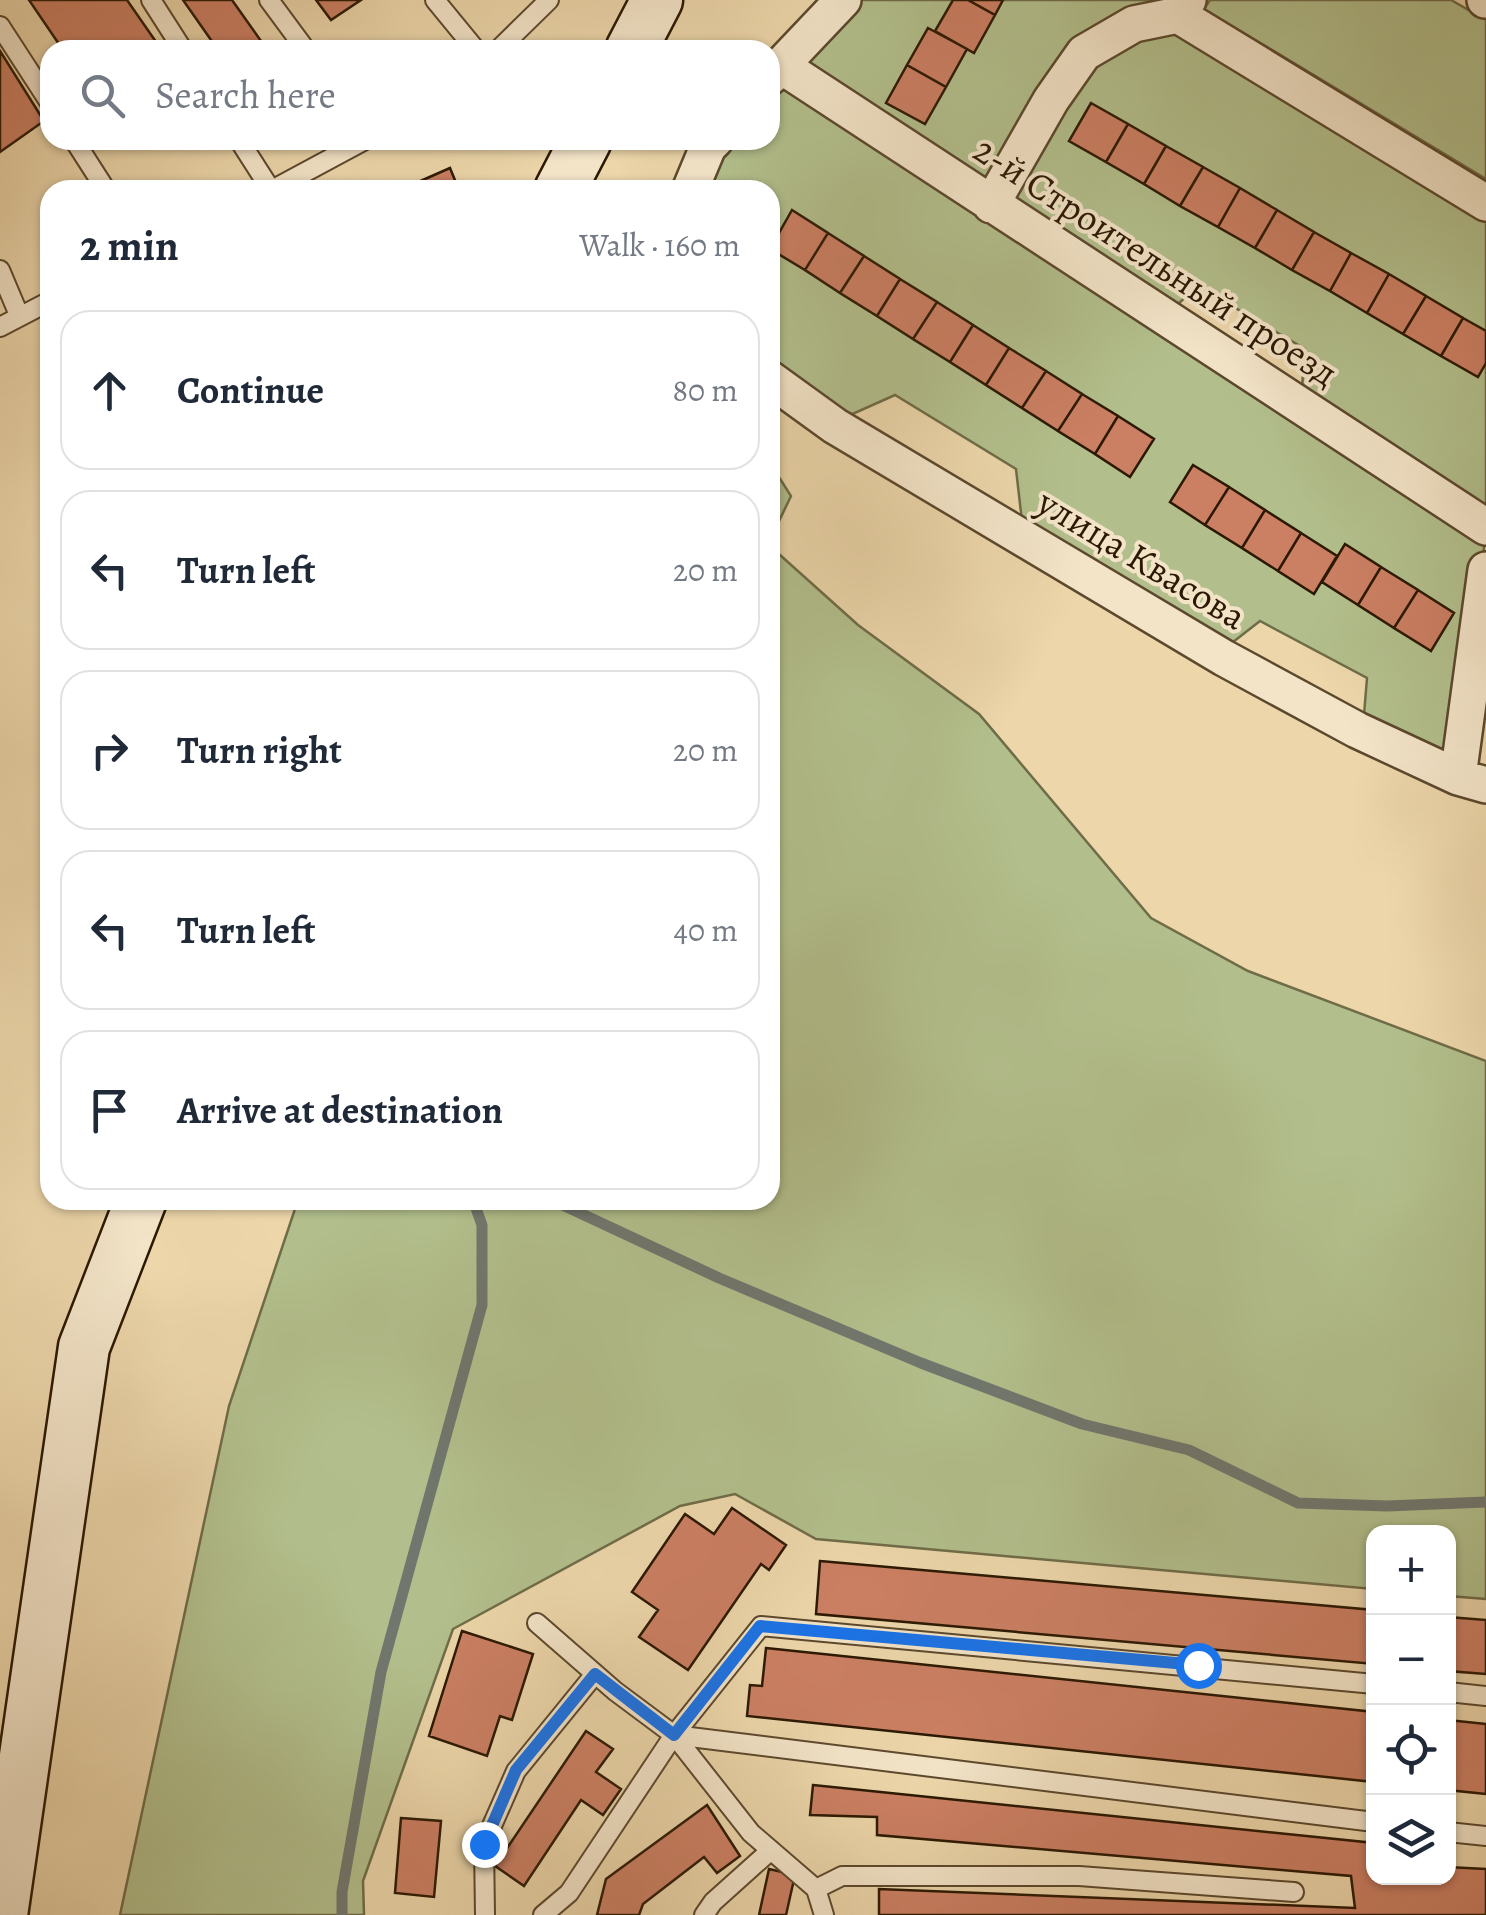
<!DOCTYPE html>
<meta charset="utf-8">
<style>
body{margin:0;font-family:Alegreya,serif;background:#f2f2f3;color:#1f2937}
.controls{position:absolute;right:30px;bottom:30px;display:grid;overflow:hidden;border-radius:20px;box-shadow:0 2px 8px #0004}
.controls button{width:90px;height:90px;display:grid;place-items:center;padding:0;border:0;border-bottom:2px solid #e0e1e3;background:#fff;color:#1f2937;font:50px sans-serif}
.stop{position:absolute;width:30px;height:30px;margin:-22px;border:8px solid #1a73e8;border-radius:50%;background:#fff}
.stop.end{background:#1a73e8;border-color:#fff;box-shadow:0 2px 10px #0008}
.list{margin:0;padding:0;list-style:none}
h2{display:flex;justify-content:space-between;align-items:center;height:130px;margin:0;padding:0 40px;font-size:42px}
h2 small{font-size:32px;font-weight:400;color:#747a83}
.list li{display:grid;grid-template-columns:65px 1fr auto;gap:30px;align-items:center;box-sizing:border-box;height:160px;margin:0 20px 20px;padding:0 20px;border:2px solid #e0e1e3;border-radius:30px}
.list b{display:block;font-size:38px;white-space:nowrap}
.list em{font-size:32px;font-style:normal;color:#747a83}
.icon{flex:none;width:55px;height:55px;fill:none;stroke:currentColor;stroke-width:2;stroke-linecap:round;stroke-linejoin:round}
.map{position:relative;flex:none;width:1486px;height:1915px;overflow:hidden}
.search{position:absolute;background:#fff;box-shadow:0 2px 8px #0004;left:40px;top:40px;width:740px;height:110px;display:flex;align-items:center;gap:25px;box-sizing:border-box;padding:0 35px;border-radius:30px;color:#747a83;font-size:38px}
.panel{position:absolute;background:#fff;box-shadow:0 2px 8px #0004;left:40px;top:180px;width:740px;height:1030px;border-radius:30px}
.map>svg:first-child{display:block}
.green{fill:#b2bf8c;stroke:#6f6c48;stroke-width:2.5}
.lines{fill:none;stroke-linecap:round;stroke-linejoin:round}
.stream{stroke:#71776e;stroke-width:11}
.building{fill:#cb7f63;stroke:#2c1903;stroke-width:2.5}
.lane-casing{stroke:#5c482d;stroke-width:22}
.street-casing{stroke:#5c482d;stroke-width:40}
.secondary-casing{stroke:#2c1903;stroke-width:55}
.lane{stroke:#f3e4c8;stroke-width:18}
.street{stroke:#f3e4c8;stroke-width:35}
.secondary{stroke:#f3e4c8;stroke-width:50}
.route{stroke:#1a73e8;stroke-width:12}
.labels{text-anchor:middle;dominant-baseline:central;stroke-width:8;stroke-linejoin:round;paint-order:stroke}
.street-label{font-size:38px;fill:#2c1903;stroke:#f3e4c8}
</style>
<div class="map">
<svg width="1486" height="1915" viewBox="0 0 1486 1915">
<rect width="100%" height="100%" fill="#ecd6aa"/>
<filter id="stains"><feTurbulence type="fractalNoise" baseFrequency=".002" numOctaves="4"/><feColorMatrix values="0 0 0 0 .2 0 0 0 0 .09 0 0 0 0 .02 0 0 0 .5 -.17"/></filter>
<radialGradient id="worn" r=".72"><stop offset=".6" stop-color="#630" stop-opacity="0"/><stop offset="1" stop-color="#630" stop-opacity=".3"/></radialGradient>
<path class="green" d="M855,0H1182L1133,21L988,196L794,64Z
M1210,0H1451L1486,20V179L1204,9Z
M1180,23L1486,210V521L1301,400L1305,349L1198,286L1168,313L1000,203L1089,58Z
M784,76L1486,533L1454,768L1363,727L1367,678L1260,621L1224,649L1023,530L1016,469L895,395L839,420L770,372V190H698L725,140H770V92Z
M770,463L791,496L770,540Z
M770,546L858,625L979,714L1151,918L1248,971L1486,1061V1599L1449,1596L1448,1532H1374L1373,1589L816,1539L735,1494L680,1506L453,1629L363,1881L364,1915H120L229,1406L298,1200H770Z"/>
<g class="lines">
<path class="stream" d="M552,1200L719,1278L921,1363L1082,1424L1189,1450L1298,1503L1387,1506L1486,1502
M342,1915V1892L381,1672L482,1305V1225L473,1200"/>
</g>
<path class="building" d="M29,0H127L161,49L63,50Z
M183,0H232L266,48L218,50Z
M316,0H361L331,20Z
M953,0H968L995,15L974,53L935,31Z
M968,0H1003L995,15Z
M928,28L967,49L946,87L907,65Z
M0,51L44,121L0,152Z
M907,65L946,87L925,124L886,103Z
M1091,103L1128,124L1106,162L1069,141Z
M1128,124L1166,146L1144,184L1106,162Z
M1166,146L1203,167L1180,206L1144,184Z
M1203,167L1240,188L1218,227L1180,206Z
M450,168L459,190H400Z
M1240,188L1277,210L1255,248L1218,227Z
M792,210L828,233L805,270L770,249Z
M1277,210L1314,232L1292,270L1255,248Z
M1314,232L1351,253L1330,291L1292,270Z
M828,233L864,256L840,293L805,270Z
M1351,253L1389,274L1367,313L1330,291Z
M864,256L900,279L877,316L840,293Z
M1389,274L1426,296L1403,334L1367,313Z
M900,279L937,302L913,339L877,316Z
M1426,296L1463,318L1441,356L1403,334Z
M937,302L973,325L950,362L913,339Z
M1463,318L1486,331V363L1478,377L1441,356Z
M973,325L1009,348L986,385L950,362Z
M1009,348L1046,371L1022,408L986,385Z
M1046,371L1082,394L1058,431L1022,408Z
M1082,394L1118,416L1095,454L1058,431Z
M1118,416L1154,439L1130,477L1095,454Z
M1193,465L1229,487L1205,525L1170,502Z
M1229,487L1265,510L1242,548L1205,525Z
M1265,510L1301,533L1278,571L1242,548Z
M1301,533L1337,556L1314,594L1278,571Z
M1345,544L1381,567L1358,605L1322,582Z
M1381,567L1418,590L1394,628L1358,605Z
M1418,590L1454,613L1431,651L1394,628Z
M732,1508L786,1545L769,1570L761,1564L688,1670L639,1637L658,1610L632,1592L685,1514L714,1534Z
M820,1561L1374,1610V1664L816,1614Z
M1448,1617L1486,1620V1674L1448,1671Z
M462,1631L533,1654L512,1720L500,1716L487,1756L429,1736Z
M766,1648L1374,1712V1782L747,1716L750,1685L762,1686Z
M1448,1720L1486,1724V1794L1448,1790Z
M586,1731L613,1749L596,1772L621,1789L603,1815L581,1800L524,1886L495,1866Z
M813,1785L1374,1843V1878H1448V1867L1486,1869V1915H879V1889L1355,1908L1351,1876L877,1835V1817L810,1815Z
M707,1805L740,1856L717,1873L704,1857L643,1904L639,1915H597L606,1879Z
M401,1818L441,1821L434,1897L395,1893Z
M769,1869L795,1875L786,1915H759Z"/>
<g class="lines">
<defs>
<path id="lane" d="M151,0L183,50
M269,0L306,50
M435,0L476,50
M0,26L50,103
M498,50L549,0
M74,140L106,190
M239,140L271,190
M272,190L365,140
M0,270L19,315
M0,327L50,301
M537,1623L615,1691L674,1735L751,1833L816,1889L824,1915
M1448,1692L1486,1696
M674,1735L761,1626L1374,1684
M1448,1832L1486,1836
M816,1889L842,1876H1079L1294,1892
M485,1915L484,1844L516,1771L595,1674
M543,1915L569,1893L674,1735L1374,1822
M704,1915L713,1902L771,1850"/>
<path id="street" d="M1485,0H1486
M1178,15L1486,203
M780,65L1486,527
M770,77L843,0
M690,190L708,147L715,140
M991,205L1051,100L1084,53L1134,24L1178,15L1188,0
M770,379L835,426L1224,658L1357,730L1458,777L1486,785
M1458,777L1486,570"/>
<path id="secondary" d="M631,50L657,0
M560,190L586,140
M2,1915L84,1347L141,1200"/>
</defs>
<use href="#lane" class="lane-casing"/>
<use href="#street" class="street-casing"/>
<use href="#secondary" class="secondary-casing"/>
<use href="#lane" class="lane"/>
<use href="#street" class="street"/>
<use href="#secondary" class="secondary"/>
</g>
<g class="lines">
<path class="route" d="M484,1844L516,1770L595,1674L674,1735L760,1626L1198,1665"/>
</g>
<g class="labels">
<g class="street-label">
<text transform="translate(1156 261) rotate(33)">2-й Строительный проезд</text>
<text transform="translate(1142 559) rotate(31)">улица Квасова</text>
</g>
</g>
<rect width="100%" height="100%" filter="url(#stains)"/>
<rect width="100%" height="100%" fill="url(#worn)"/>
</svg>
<div class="controls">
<button>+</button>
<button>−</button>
<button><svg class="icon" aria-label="locate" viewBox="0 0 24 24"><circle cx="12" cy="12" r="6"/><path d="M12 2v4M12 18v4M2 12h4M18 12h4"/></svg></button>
<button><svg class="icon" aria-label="layers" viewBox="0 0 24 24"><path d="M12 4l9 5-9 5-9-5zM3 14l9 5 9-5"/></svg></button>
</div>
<div class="stop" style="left:1198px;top:1665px"></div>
<div class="stop end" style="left:484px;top:1844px"></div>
<div class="search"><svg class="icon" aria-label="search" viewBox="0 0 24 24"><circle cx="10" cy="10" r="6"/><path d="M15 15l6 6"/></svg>Search here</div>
<section class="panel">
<h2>2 min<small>Walk · 160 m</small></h2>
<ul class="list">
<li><svg class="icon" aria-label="ahead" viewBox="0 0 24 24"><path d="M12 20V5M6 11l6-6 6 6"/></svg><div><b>Continue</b></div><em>80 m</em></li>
<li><svg class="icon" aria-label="left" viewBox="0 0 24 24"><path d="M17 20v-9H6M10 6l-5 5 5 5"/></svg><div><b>Turn left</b></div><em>20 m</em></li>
<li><svg class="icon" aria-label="right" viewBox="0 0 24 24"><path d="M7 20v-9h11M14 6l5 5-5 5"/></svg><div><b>Turn right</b></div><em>20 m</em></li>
<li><svg class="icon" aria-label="left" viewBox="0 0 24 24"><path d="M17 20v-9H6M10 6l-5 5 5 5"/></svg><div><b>Turn left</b></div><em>40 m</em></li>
<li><svg class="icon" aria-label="arrive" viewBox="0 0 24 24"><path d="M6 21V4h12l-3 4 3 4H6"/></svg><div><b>Arrive at destination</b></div></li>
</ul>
</section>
</div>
